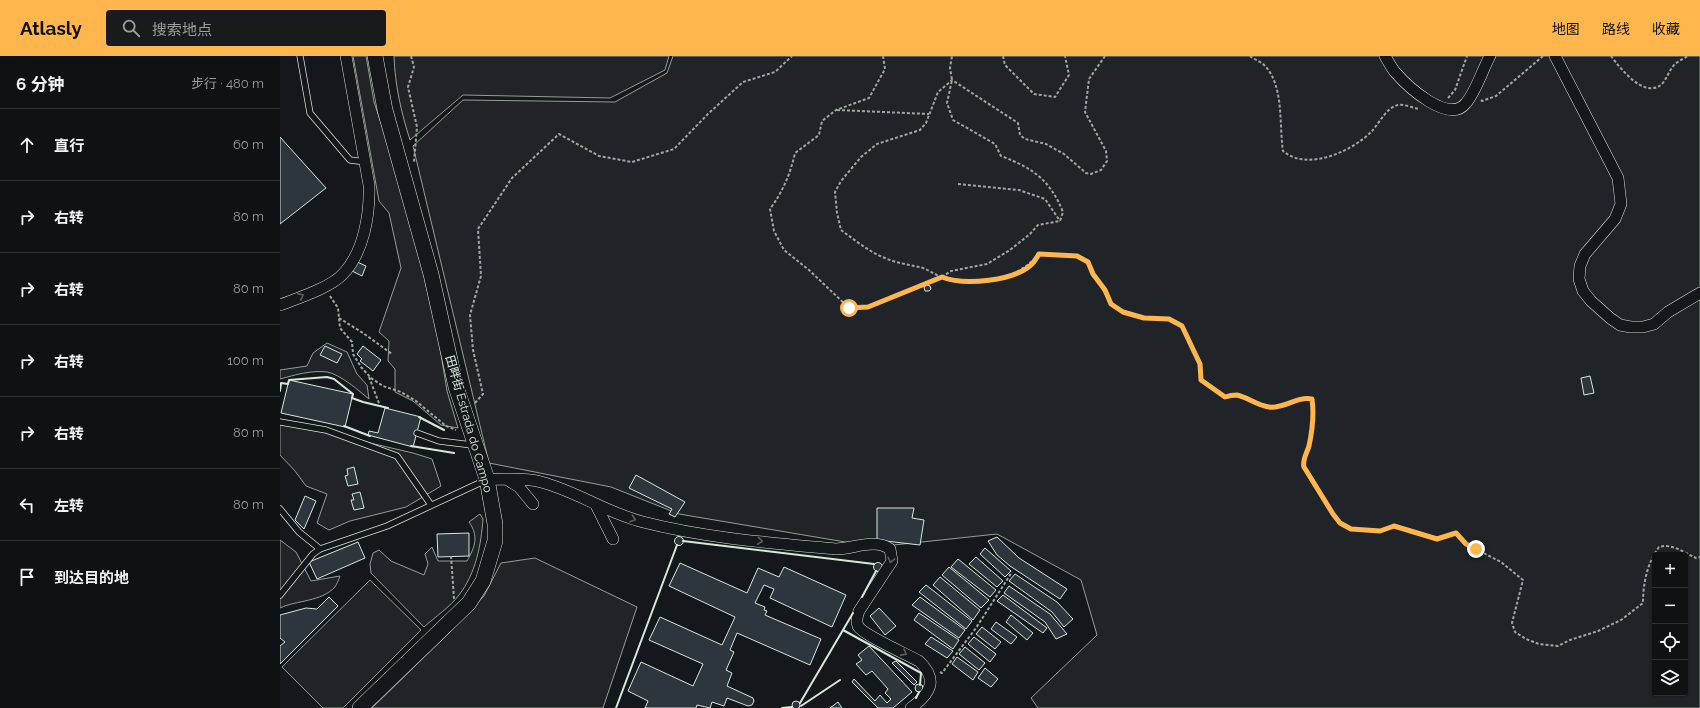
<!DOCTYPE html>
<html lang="zh">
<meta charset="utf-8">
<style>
body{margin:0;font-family:Raleway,"Noto Sans SC",sans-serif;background:#181b1e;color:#f1f3f6}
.controls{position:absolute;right:12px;bottom:12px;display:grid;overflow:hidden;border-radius:4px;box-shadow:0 1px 3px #0004}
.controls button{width:36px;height:36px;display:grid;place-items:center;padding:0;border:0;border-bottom:1px solid #2f3234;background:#0f1215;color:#f1f3f6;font:20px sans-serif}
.stop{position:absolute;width:12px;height:12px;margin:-9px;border:3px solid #ffb74d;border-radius:50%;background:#fff}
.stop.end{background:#ffb74d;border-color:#fff;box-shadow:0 1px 4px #0008}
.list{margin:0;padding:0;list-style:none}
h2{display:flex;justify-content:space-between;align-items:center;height:52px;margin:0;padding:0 16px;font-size:17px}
h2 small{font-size:13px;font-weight:400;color:#9b9ea0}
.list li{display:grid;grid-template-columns:26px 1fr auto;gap:12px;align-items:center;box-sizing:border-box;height:72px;padding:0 16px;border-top:1px solid #2f3234}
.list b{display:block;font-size:15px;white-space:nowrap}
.list em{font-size:13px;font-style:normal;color:#9b9ea0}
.icon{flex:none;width:22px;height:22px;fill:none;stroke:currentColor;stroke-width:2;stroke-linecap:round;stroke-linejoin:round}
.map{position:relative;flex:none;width:1420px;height:652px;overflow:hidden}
header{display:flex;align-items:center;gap:24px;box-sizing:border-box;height:56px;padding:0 20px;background:#ffb74d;color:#111}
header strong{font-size:19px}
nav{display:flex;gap:22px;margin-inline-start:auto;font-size:14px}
.search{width:280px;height:36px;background:#181b1e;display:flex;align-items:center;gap:10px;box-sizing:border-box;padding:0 14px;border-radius:4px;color:#9b9ea0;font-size:15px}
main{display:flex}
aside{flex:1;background:#0f1215}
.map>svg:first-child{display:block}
.green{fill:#202428;stroke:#939e99;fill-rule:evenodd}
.building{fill:#2c363c;stroke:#d8e6dc}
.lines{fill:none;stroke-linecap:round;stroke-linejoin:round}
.lane-casing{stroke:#d8e6dc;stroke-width:7}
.street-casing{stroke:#d8e6dc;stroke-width:12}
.secondary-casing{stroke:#d8e6dc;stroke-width:16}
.path{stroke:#9da8a2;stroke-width:2;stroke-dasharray:3 2;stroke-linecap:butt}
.lane{stroke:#14181c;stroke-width:5.5}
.street{stroke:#14181c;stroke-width:11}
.secondary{stroke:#14181c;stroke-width:15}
.wall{stroke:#d8e6dc;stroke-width:2}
.oneway{stroke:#59605f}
.route{stroke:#ffb74d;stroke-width:5}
.labels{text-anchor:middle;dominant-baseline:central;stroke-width:3;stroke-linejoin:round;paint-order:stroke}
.street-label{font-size:12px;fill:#d8e6dc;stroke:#14181c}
</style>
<header>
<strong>Atlasly</strong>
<div class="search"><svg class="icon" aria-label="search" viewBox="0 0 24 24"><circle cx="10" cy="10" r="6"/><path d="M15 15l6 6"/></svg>搜索地点</div>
<nav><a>地图</a><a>路线</a><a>收藏</a></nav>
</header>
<main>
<aside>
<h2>6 分钟<small>步行 · 480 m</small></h2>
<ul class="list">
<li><svg class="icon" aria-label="ahead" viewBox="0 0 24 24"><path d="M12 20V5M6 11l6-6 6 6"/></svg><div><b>直行</b></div><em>60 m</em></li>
<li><svg class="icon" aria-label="right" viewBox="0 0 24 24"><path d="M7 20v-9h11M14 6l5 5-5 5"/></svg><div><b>右转</b></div><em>80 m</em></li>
<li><svg class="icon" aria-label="right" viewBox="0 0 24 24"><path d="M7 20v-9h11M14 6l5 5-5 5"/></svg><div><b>右转</b></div><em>80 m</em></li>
<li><svg class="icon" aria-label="right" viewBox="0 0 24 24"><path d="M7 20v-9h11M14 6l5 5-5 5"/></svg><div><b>右转</b></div><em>100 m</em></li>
<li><svg class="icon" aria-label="right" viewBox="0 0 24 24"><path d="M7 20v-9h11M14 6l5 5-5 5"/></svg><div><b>右转</b></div><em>80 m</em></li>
<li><svg class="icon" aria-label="left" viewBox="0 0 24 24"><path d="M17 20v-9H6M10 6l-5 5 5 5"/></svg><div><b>左转</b></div><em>80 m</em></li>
<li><svg class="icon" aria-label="arrive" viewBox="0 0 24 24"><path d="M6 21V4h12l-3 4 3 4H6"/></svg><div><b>到达目的地</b></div></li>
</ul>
</aside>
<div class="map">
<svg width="1420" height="652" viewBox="0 0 1420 652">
<rect width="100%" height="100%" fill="#14181c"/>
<path class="green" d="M73,0H86L94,46L126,142L158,280L167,335L178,372L161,369L133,345L115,336V313L108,305L109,285L99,276L121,212L109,157L99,145Z
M114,0H389L385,14L330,42L183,39L130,84C121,56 115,29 114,0Z
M393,0H1420V652H758L751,642L817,579L801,524L717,478L595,491L399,458L331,431L209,407L133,90L183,44L335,46L387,17ZM1375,499H1405V637H1375Z
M47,287L67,296L77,318L87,329L89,343C79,335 60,318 47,316C31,314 15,319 0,323V314L27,310L33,297Z
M0,366L133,397L152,403L161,430L126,451L70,465L49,474L37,467L47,438L26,430L15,415L0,399Z
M200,458L203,463C201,489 196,517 179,539C170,551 155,561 144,571L91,517L90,508L93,497L99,494L111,505L144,519L148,508L145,498L152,491L158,505H187C195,491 199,480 189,466Z
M0,484L16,496L31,525L60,520C59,523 57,528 55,531C41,546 17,544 0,552Z
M255,502L357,551L323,652H92L177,569L204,540L221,507Z
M90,524L141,574L63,652H43L2,611Z"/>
<path class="building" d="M0,81L46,132L0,168Z
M75,205L86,210L82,220L70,214Z
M647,229L650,230L651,233L649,235H645L644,231Z
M45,290L62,298L57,307L40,299Z
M83,290L101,304L93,315L80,305L82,303L77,298Z
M1310,320L1314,337L1304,339L1301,322Z
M9,324L73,338L65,371L1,357Z
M105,352L141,361L133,391L88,379L89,375L98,377Z
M74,411L78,428L68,430L65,420L68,419L67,413Z
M356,419L405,446L395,461L389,458L392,453L349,432Z
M80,436L84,452L74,454L71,444H74L72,438Z
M25,440L36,445L24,473L15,464Z
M597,452H634L632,462L644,464L640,489L597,484Z
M189,477V500L158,501L157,478Z
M394.5 485a4.5 4.5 0 1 1 9 0a4.5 4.5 0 1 1-9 0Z
M717,481L739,502L787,533L780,543L730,510L717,499L708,485Z
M78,486L85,502L37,523L29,506Z
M705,492L731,515L725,521L700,498Z
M696,501L723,525L717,531L689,508Z
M678,503L716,534L710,541L671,511Z
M593.5 511a4.5 4.5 0 1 1 9 0a4.5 4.5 0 1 1-9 0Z
M400,507L467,537L478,512L499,521L504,511L566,539L552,571L490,542L494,533L484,529L475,547L485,551L484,554L487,555L485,559L541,583L530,609L457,577L450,594L454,596L446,614L452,617L447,630L473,642L474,645L472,649L468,650L447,642L444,650L432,646L430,652L417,649L416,652H365L368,645L348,635L361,606L413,630L423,608L369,584L380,561L442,589L455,561L389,530Z
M669,511L709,544L701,552L662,519Z
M735,518L777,546L793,563L784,571L772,556L729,525Z
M660,521L700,554L693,564L653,529Z
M646,529L692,565L686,573L639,536Z
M729,530L770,558L787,578L776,583L765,566L724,537Z
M723,539L767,572L763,577L717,545Z
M49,541L58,550L0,608V590L5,586L0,582V559L26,552L37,553Z
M640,541L685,574L679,582L632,549Z
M599,552L616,570L605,579L590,560Z
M639,557L679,584L673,593L634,564Z
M731,559L753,577L747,584L726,566Z
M716,566L737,581L731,588L711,573Z
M702,571L721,586L715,593L696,578Z
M651,581L673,595L667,602L645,588Z
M694,581L716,598L710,606L688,588Z
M589,590L632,636L613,652H598L572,626L574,623L595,645L600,639L607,647L611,643L605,637L608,633L592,615L586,619L576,608L582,604L578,599Z
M685,591L705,607L699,614L679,598Z
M677,601L698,616L693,624L672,608Z
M616,605L637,626L634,629L612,607Z
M705,612L718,623L711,631L698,622Z
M635 632a4 4 0 1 1 8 0a4 4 0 1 1-8 0Z
M512 649a4 4 0 1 1 8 0a4 4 0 1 1-8 0Z
M558,646L562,652H550Z"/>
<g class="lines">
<defs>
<path id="lane" d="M20,0L30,57L70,104L86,106
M0,366L46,374L117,400L151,449
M137,377L159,385L192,389
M0,453L19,476L40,493
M0,539L33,498L40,493L107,470L206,424"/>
<path id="street" d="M1105,0C1108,5 1111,11 1115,16C1127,30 1169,69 1186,47C1195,37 1203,13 1210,0
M1275,0L1338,122L1341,148L1335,163L1305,198L1300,210L1299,223L1303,235L1311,245L1330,262L1340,269L1351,271H1363L1374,268L1388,256L1420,237
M0,249C18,242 50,232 63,218C84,196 90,158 89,129L66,0
M207,423C224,424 244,421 261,426C296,435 327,457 363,466C425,482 491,487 555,493C574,493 594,482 610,493L612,505L579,555C577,560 576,565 578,570C583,579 628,599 639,605C659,624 650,638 631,652
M228,424L239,431L253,448
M316,449L333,483"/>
<path id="secondary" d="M80,652L189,547L203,525L215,485V468L207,423L176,331L151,218L105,54L95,0"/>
</defs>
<use href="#lane" class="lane-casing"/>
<use href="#street" class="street-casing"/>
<use href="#secondary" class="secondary-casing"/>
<path class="path" d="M131,0L134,11L128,31L137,71L134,106
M603,0L605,13L589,42L556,54L542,65L539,79L515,97C510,119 503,135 490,153L494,175L504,194L529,214L569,252L588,251L662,221L671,215L707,208L730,194L750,178L758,169L780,165L783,156C770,124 753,112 721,100L715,88L673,64L667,47L672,24L670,12L672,0
M723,0L725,9L754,38L775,41L789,19L785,0
M825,0L809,23L805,56L826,95L827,105L821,114L811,118L806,117L784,98L766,88L745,83L740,79L738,67L672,24L658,36L646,67L640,74L597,88L581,101L561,125L555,136L557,157L561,174C576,185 592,198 610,204C621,208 632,209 643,212C653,216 663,224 674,225C703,229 741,222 759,197L797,200L808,206L831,248L843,257L865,262L889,263L902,270L920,307L921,324L945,341C948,340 953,339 957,339C967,341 978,350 989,351C1005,353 1016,340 1032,343C1034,357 1032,376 1029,390C1027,397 1022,404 1023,411L1053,458L1060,467L1071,473L1100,475L1114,470L1157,483L1176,477L1186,488L1221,506L1243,524L1232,567L1235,576L1246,583L1259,588L1278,590L1290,584L1318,575L1341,564L1363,547C1363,528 1367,507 1379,491C1392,487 1405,497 1416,502L1420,501
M970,0C975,4 982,6 986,11C1004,32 999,68 1003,95C1027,116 1073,95 1092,75C1100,66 1106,52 1118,49C1125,48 1133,52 1139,53
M1331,0C1340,12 1363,42 1381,29C1387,23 1389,14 1395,8C1399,5 1404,2 1408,0
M1168,42L1175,34L1187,0
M1201,44L1202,45L1216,40L1263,0
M557,54L649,58
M678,128L739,134L765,143L780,165
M50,240L58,252L60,272L72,286L73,298L81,311L91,322L103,330L121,336L136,345L166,370L176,374
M59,262L83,277L112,298
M89,321L100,350
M195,347L203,338L193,294L190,259L201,220L198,173L232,122L279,78L319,100L352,106L394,93L428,58L463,26L495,16L512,0
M171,500L174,543
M660,616L662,617L696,572L732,516"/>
<use href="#lane" class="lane"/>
<use href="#street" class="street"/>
<use href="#secondary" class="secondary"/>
<path class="wall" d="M0,335L1,327L8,328L9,324L47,321L54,323L73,338L72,342L83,346L108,352
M139,361L164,374
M64,370L90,380
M131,390L174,397
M403,485L594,508
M582,541L596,515
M563,574L641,617L640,629
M636,642L639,636
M520,647L573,557
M521,650L560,624
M336,652L397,489
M502,652L512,651"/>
</g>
<defs><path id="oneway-chevron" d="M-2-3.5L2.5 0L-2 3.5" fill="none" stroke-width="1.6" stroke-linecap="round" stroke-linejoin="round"/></defs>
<g class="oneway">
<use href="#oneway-chevron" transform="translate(21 240) rotate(-24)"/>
<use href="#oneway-chevron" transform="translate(353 463) rotate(18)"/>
<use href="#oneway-chevron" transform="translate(480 485) rotate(6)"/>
<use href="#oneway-chevron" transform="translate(611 504) rotate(104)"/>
<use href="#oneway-chevron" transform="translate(624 597) rotate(28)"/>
</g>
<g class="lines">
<path class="route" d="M569,252L588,251L662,221C684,230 735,225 752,208C755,205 757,201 759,198L797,200L808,206L813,218L825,234L831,248L843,256L864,262L889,263L902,270L920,308L921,324L945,341C948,340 953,339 957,339C967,341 978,350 989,351C1005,353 1016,340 1032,343C1034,357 1032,376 1029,390C1027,397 1022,404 1024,411L1053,458L1060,467L1071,473L1100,475L1114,470L1157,483L1176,477L1186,488L1196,493"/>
</g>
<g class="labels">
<g class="street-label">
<text transform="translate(189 368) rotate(74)">田畔街 Estrada do Campo</text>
</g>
</g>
</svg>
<div class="controls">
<button>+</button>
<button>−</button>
<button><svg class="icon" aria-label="locate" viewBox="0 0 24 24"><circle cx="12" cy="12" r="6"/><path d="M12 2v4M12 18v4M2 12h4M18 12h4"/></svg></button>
<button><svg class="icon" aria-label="layers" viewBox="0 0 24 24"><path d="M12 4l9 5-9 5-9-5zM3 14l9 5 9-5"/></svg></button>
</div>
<div class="stop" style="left:569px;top:252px"></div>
<div class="stop end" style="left:1196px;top:493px"></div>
</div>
</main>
